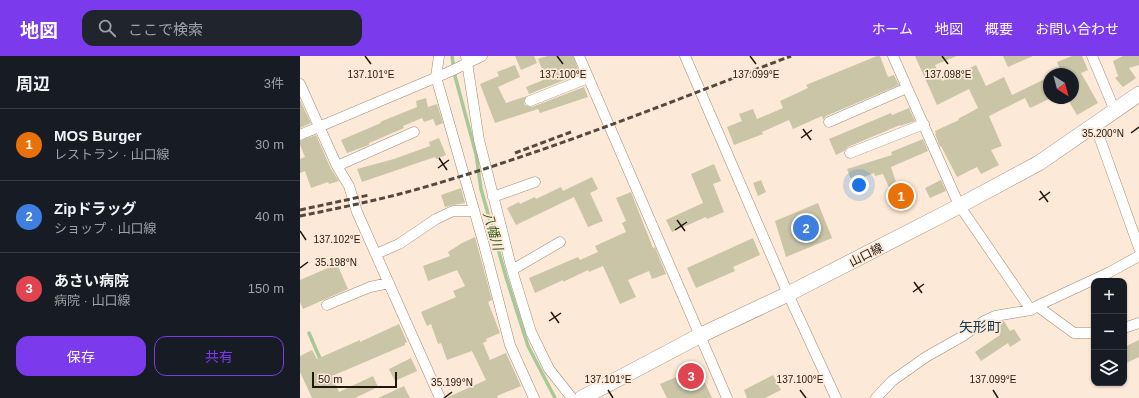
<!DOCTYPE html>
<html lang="ja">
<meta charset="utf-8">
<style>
body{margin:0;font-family:Helvetica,"Noto Sans JP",sans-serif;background:#20242c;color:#f1f3f6}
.controls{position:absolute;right:12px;bottom:12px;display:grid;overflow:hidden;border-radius:8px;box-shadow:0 1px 3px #0004}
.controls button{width:36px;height:36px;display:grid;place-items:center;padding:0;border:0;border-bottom:1px solid #363941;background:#171b24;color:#f1f3f6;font:20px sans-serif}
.compass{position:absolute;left:743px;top:12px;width:36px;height:36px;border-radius:50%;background:#171b24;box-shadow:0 1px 3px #0004;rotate:144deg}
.scale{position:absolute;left:12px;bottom:10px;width:85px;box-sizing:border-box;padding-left:4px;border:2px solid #20170f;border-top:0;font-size:11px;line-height:14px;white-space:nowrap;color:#20170f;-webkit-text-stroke:3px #fde9d7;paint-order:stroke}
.you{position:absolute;left:559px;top:129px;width:14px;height:14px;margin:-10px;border:3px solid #fff;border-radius:50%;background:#1a73e8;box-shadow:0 0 0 6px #1a73e833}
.badge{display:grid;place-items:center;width:26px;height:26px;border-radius:50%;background:#7c3aed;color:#fff;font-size:13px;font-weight:700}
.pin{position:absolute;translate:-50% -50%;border:2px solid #fff;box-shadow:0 1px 4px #0006}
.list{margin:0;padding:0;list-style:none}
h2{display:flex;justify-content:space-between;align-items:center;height:52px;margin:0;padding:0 16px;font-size:17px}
h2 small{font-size:13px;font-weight:400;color:#9ea1a6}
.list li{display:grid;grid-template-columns:26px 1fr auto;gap:12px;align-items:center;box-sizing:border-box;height:72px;padding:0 16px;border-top:1px solid #363941}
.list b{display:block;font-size:15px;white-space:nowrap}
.list p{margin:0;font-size:13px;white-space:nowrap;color:#9ea1a6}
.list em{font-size:13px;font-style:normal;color:#9ea1a6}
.actions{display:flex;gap:8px;padding:12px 16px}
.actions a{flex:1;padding:9px 0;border:1px solid #7c3aed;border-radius:12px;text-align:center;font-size:14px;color:#7c3aed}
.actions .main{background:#7c3aed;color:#fff}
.icon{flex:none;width:22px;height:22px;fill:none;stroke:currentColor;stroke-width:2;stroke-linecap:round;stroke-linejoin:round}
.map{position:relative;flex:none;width:839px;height:342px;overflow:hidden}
header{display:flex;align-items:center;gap:24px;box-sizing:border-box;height:56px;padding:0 20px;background:#7c3aed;color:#fff}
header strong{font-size:19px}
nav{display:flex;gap:22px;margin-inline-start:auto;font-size:14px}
.search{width:280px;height:36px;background:#20242c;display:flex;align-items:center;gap:10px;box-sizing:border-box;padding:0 14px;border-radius:12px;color:#9ea1a6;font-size:15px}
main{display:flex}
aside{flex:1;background:#171b24}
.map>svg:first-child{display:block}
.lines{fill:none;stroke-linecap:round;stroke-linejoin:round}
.stream{stroke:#a9c899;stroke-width:3.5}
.building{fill:#cac5a7}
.street-casing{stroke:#a08a75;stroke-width:11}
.secondary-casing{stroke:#a08a75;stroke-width:16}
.street{stroke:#fff;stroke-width:10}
.secondary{stroke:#fff;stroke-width:15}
.rail{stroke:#55493f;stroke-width:3;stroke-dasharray:6 3;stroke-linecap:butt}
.ticks{fill:none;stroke:#20170f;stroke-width:1.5}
.labels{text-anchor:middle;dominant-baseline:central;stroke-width:3.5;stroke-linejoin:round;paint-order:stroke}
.street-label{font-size:12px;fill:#20170f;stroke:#fde9d7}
.water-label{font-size:13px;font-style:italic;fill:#345919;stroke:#fde9d7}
.quarter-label{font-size:14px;fill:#0f374e;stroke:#fde9d7}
.ticks-label{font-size:10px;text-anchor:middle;fill:#20170f;stroke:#fde9d7;stroke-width:3.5;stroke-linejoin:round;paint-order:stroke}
</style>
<header>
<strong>地図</strong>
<div class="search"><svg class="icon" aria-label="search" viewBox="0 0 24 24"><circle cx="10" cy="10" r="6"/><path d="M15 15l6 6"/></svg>ここで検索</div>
<nav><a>ホーム</a><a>地図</a><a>概要</a><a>お問い合わせ</a></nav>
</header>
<main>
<aside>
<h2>周辺<small>3件</small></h2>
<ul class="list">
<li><span class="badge" style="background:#e8710a">1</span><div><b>MOS Burger</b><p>レストラン · 山口線</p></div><em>30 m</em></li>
<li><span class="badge" style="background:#3f7fe0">2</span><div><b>Zipドラッグ</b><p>ショップ · 山口線</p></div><em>40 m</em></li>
<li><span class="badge" style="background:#e0444e">3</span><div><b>あさい病院</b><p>病院 · 山口線</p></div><em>150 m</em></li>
</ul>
<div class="actions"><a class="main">保存</a><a>共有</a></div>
</aside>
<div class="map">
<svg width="839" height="342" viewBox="0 0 839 342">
<rect width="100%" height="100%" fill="#fde9d7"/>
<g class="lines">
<path class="stream" d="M152,0L155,20L176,98L181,133L206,221L228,290L255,342
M9,277L21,305"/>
</g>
<path class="building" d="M215,0H234L237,7L221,14Z
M247,0H273L280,18L229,38L226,31L246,23L238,3Z
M577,0H580L588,21L594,19L599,29L526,60L523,64L522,60L493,73L489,64L462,76L463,78L434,89L427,71L442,65L439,58L453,53L457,63L483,52L480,45L508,32L506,29Z
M615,0H657L635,9L642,25L676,9L686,30L704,21L712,39L749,21V43L730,52L725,42L689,60L702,90L691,94L699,109L681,118L677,111L657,121L641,90L640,91L635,78H636L635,75L659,64L658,63L678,52L669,33L637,49Z
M703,0H733L708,11Z
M772,0H782L788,14L781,17L798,47L777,59L767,42H773V18H762L757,6Z
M823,0H839V9L829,12L836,22L823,31L815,22L818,20L813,5Z
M215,9L220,21L198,31L206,47L227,40L224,44V48L226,50L232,51L284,31L288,41L240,57L238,53L195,67L180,28L199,20L197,16Z
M126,42L128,51L137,48L143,67L136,70L133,63L124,66L122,62L103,70L104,72L69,87V89L47,97L41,84L81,67L80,66L117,51L116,45Z
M0,44L11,67L0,72Z
M609,52L615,65L600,70V69L548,91L544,95L536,99L529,83L591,57L592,59Z
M16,79L31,113L39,125L29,128L28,126L11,132L5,115L0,117V103L5,101L0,89V85Z
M139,82L146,99L136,103L135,101L62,126L57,113L94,103L130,90L129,86Z
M623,83L628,95L591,111L597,129L603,127L612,146L598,152L583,118L575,120L574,117L552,126L547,113L592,99L591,96Z
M414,108L421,125L413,128L424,156L407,163L406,161L372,176L366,164L403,147L391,118Z
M292,121L298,133L290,137L303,165L288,171L274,141L216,169L207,152L219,146L220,148L235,141L236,143L261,131L263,135Z
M461,124L466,136L458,140L453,127Z
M641,124L646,135L630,142L625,132Z
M161,132L165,147L153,149L145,151L141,139Z
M331,136L353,192L355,191L366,218L352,223L349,215L328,224L336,241L320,248L303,210L289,216L288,214L263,226V224L235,237L229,222L278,201L280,204L298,196L295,190L326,176L322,167L326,165L316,142Z
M518,147L532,182L486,201L475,165Z
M175,181L192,244L188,246L200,277L186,283L187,285L183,287L190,304L206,297L221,330L197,340L198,342H146L186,324L172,295L147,304L141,287L138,288L131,268L127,270L121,256L156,241L153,235L165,230L157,214L128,225L123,210L150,200L148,196L162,187Z
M453,182L460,199L433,211L435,215L396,232L387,212Z
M37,208L48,233L3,253L0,246V224Z
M704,265L710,275L714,273L721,284L710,291L708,287L681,305L675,296L700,279L694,270L700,266Z
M99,268L107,286L105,287V289L32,320L39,336L73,320L78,331L55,342H12L0,316V300L12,294L17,303L60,284V286Z
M839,284V301L824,308V291Z
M111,302L117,315L95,325L89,313Z
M398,312L412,342H367L360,328Z
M473,319L481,334L465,342H447L444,334Z
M104,330L110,342H78Z"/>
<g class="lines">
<defs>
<path id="street" d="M139,0L136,21L184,189L210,289L234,342
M166,0L179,84L212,214L231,276L249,313L272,342
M279,0L427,342
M385,0L488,238L536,342
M593,0L659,149L731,254
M792,0L815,55
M0,28L37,110L49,130L57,156L140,342
M230,45L288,22
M529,66L607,32
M795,69L839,192
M0,79L149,16L182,0
M550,97L624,68
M37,110L114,76
M193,141L235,126
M76,198L99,188L136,163L153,155H174
M212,214L260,186
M27,249L70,231L89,227
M737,250L810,216L839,200
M824,272L839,267
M576,342L592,325L626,301L663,280L684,265L695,260L731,254L737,250L774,277H794"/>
<path id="secondary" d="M282,342L399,280L488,238L646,157L739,107L839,38"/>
</defs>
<use href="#street" class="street-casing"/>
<use href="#secondary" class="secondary-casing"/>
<use href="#street" class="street"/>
<use href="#secondary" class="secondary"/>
<path class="rail" d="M215,97L271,76
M0,154L69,139
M0,160C39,152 79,144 118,133C245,97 368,47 491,0"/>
</g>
<path class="ticks" d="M65,0L71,8M257,0L263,8M450,0L456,8M642,0L648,8M503,73L511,84M831,77L839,71M501,82L512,74M139,102L147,114M138,112L149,104M740,135L748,146M739,144L750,136M377,164L385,175M375,174L387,166M0,175L6,184M0,212L8,206M614,226L622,237M613,236L624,228M251,256L259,267M249,265L261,257M308,334L313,342M500,334L506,342M693,334L698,342M144,342L152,336"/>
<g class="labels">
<g class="street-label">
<text transform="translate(566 199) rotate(-27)">山口線</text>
</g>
<g class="water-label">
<text transform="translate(193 175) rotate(74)">八幡川</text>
</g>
<g class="quarter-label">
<text x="680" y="271">矢形町</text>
</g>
</g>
<g class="ticks-label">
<text x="71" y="22">137.101°E</text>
<text x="263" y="22">137.100°E</text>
<text x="456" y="22">137.099°E</text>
<text x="648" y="22">137.098°E</text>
<text x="803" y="81">35.200°N</text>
<text x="37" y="187">137.102°E</text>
<text x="36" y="210">35.198°N</text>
<text x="308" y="327">137.101°E</text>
<text x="500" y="327">137.100°E</text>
<text x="693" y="327">137.099°E</text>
<text x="152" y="330">35.199°N</text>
</g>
</svg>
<div class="controls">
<button>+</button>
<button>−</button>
<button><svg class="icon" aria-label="layers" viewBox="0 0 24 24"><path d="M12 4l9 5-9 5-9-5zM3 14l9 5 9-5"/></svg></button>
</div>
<svg class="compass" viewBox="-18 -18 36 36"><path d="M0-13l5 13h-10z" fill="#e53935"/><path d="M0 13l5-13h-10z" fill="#9ea1a6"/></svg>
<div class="scale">50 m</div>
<div class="you"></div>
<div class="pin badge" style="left:601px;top:140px;background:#e8710a">1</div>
<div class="pin badge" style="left:506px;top:172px;background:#3f7fe0">2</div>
<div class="pin badge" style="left:391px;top:320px;background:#e0444e">3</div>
</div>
</main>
